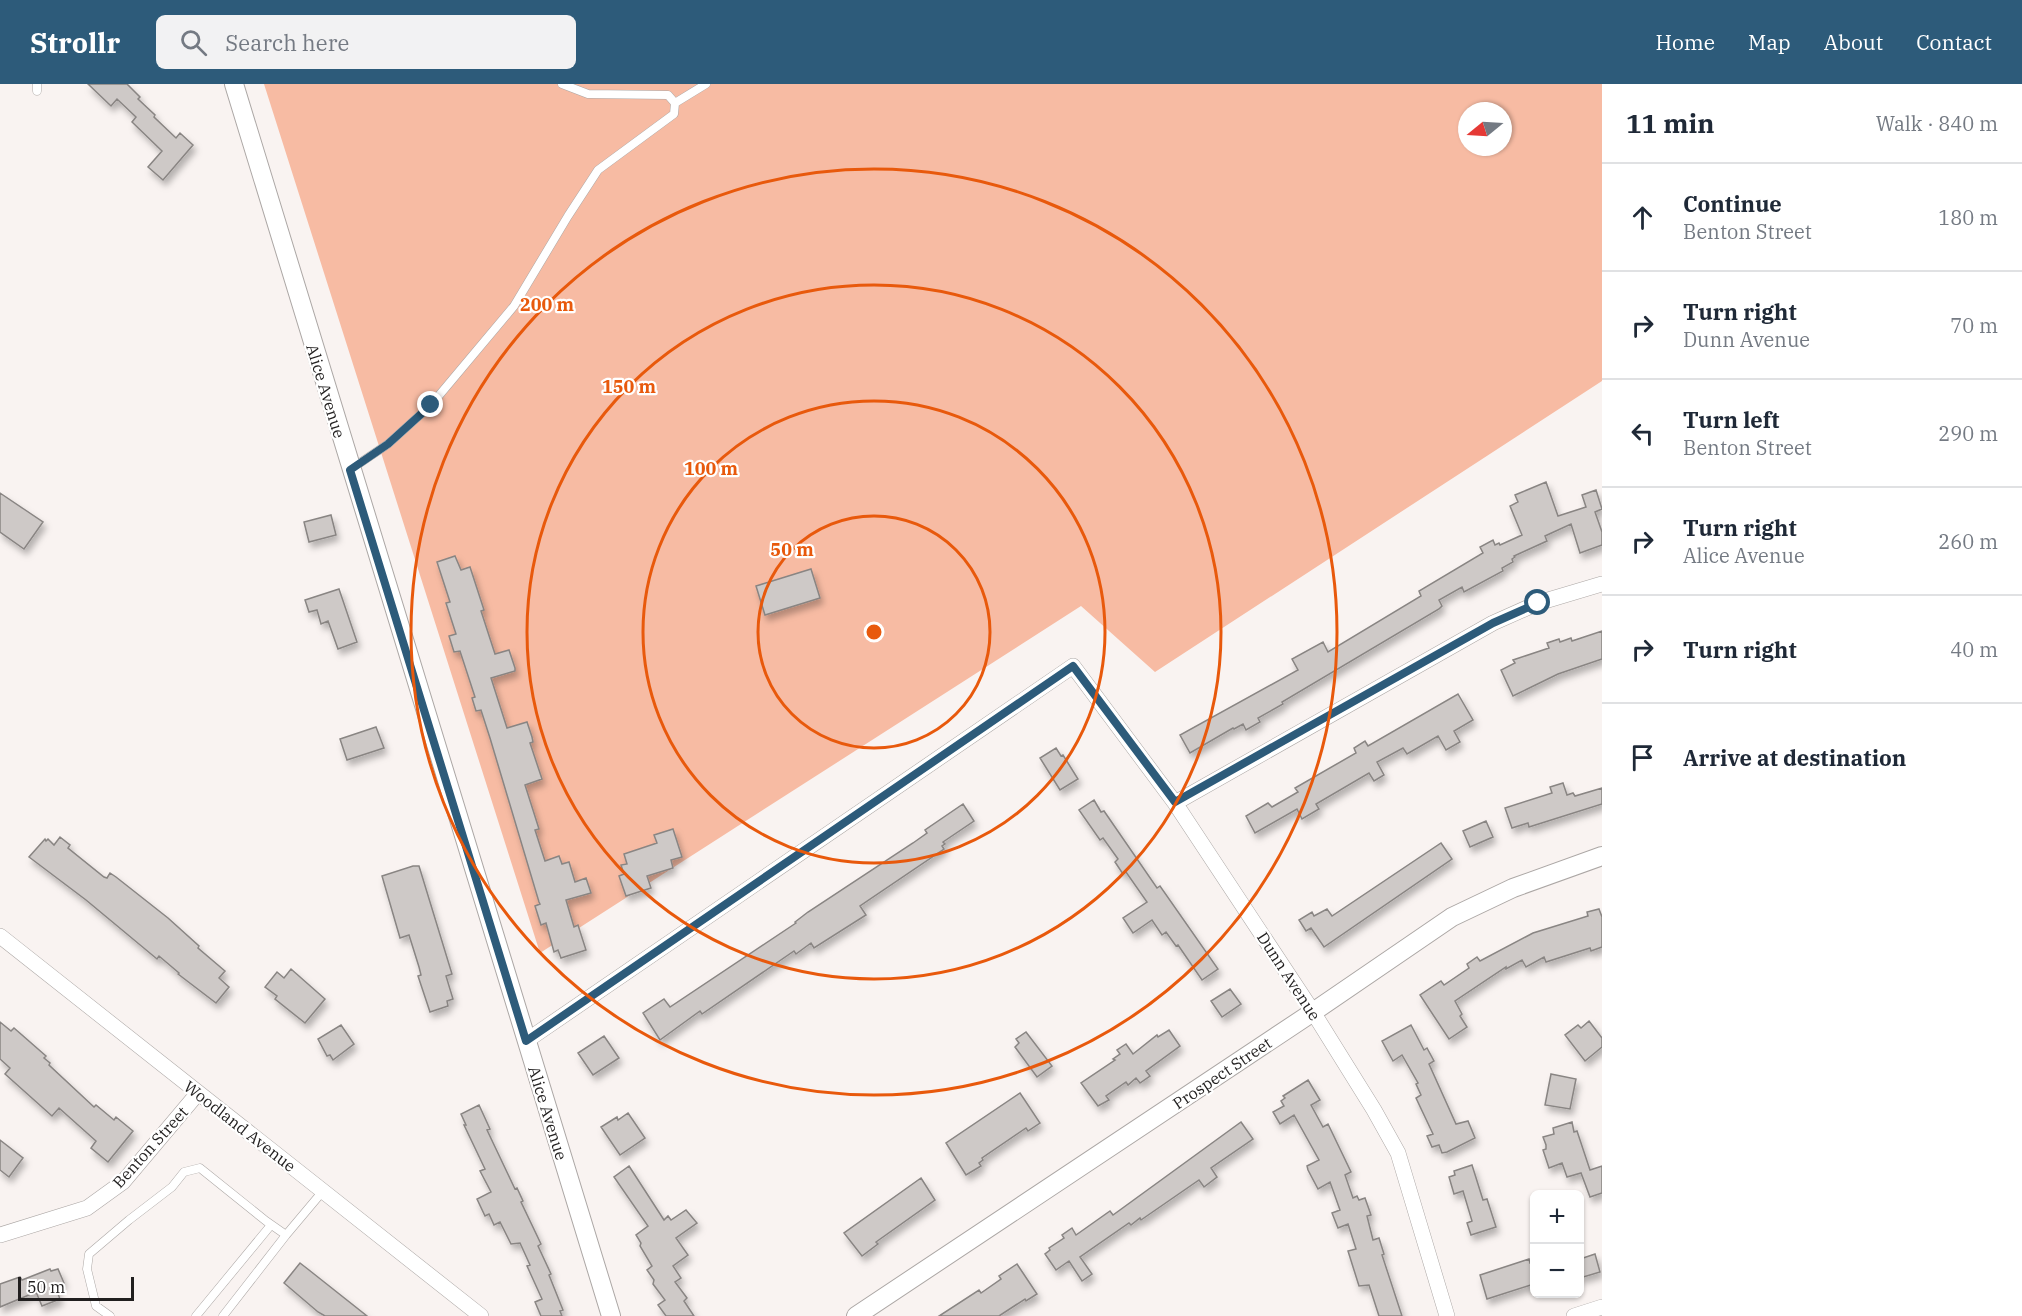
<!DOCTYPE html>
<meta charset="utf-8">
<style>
body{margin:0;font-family:"IBM Plex Serif",serif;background:#f2f2f3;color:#1f2937}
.controls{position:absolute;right:18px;bottom:18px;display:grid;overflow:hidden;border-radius:9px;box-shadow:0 2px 4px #0004}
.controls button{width:54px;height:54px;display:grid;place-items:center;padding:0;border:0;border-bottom:2px solid #e0e1e3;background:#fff;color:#1f2937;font:30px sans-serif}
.compass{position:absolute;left:1458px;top:18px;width:54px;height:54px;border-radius:50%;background:#fff;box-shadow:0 2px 4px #0004;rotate:252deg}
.scale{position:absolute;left:18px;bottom:15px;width:116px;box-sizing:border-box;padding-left:6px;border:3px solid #211f1f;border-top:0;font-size:16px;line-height:21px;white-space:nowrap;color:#211f1f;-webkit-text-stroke:4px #fff;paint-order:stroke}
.stop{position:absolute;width:18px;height:18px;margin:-14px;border:4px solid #2d5b7a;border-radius:50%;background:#fff}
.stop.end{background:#2d5b7a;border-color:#fff;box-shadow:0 2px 6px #0008}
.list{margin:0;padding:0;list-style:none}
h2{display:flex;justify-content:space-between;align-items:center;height:78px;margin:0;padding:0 24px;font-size:26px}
h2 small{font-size:20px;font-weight:400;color:#747a83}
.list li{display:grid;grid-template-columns:39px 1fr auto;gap:18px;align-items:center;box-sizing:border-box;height:108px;padding:0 24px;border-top:2px solid #e0e1e3}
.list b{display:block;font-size:22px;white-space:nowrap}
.list p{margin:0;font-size:20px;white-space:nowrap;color:#747a83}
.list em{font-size:20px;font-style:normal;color:#747a83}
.icon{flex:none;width:33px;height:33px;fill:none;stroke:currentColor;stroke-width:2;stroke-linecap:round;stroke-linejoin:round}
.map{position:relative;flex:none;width:1602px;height:1232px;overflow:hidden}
header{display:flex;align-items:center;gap:36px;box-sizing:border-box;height:84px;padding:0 30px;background:#2d5b7a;color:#fff}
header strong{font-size:28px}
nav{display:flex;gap:33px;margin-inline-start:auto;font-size:21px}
.search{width:420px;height:54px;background:#f2f2f3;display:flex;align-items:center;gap:15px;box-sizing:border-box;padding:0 21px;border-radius:9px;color:#747a83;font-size:22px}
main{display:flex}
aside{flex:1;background:#fff}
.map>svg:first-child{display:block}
.green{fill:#f7bba3;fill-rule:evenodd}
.building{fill:#cec9c7;stroke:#898583;stroke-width:1.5;filter:url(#shadow)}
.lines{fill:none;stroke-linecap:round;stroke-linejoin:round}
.service-casing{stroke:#aca7a5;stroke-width:9}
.minor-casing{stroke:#aca7a5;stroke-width:16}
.tertiary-casing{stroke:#aca7a5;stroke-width:20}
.service{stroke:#fff;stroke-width:8}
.minor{stroke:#fff;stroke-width:15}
.tertiary{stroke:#fff;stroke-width:18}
.route{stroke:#2d5b7a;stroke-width:8}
.ring{fill:none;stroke:#e8590c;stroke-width:3}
.labels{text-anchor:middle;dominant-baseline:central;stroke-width:4.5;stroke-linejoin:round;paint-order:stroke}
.street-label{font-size:16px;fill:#211f1f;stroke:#fff}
.centre{fill:#e8590c;stroke:#fff;stroke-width:3}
.ring-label{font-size:18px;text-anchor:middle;font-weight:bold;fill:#e8590c;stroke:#fff;stroke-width:4.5;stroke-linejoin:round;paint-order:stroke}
</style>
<header>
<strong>Strollr</strong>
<div class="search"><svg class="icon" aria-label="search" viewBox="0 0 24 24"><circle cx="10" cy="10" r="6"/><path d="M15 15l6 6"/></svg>Search here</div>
<nav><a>Home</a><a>Map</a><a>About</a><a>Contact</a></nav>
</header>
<main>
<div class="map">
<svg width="1602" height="1232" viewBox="0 0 1602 1232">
<defs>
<filter id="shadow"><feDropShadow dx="3" dy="5.5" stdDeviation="3" flood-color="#0004"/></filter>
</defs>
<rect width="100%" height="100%" fill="#f9f3f1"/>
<path class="green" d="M264,0H1602V297L1155,588L1081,522L540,869ZM1467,27H1503V63H1467Z"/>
<path class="building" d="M88,0H127L140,13L138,15L155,31L154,33L176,54L180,49L193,61L163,96L148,83L162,67L132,38L136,33L117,15L111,22Z
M1546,398L1558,432L1586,423L1582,411L1596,406L1602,425L1595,428L1602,448V461L1580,469L1571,440L1545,452L1547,457L1514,472L1515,473L1512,475L1513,478L1502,484L1503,487L1464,508L1462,503L1439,516L1442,522L1439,525L1282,618L1283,620L1258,634L1260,638L1246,646L1243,640L1234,645L1233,644L1190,669L1180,651L1298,586L1292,575L1323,558L1328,568L1421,512L1419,507L1483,469L1480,463L1493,456L1495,461L1499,459L1500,461L1522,451L1510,422L1518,418L1515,411Z
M0,409L43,438L24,465L0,448Z
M331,431L336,451L309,458L304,438Z
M455,472L461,486L470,483L484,526L481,527L495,570L509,566L515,584V587L491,594L507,644L527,638L532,653L533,658L530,659L542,695L525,701L539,745L535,746L545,777L559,772L562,780L569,778L575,798L586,794L591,809L566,816L574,843L578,841L586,866L561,874L558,866L554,868L546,839L541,841L535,822L540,820L539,818L490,654L481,626L476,627L472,614L475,613L460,567L454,568L449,552L456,550L446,519L450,518L437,478Z
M811,485L820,514L765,531L756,502Z
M339,505L357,558L338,565L328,537L321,540L317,526L309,528L305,516Z
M1602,547V575L1558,590L1513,612L1501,586L1515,579L1513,576L1549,564L1547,559L1559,555L1560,558L1571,554L1572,557Z
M1458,610L1473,636L1454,647L1460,658L1446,666L1438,652L1407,670L1403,664L1377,678L1384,691L1374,697L1369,689L1316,720L1319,725L1302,735L1297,725L1255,749L1246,732L1268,719L1272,723L1298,708L1295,704L1356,669L1354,664L1365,657L1368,662Z
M376,643L384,664L347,676L340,655Z
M1056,664L1061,672L1063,671L1078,695L1060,706L1040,674Z
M1563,699L1567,711L1573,709L1575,712L1602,704V720L1529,743L1528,739L1512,744L1505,724L1552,709L1550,703Z
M1094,716L1101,728L1104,727L1157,804L1160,802L1218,885L1202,896L1178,861L1176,862L1166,848L1162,851L1152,836L1133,849L1123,834L1147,818L1126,788L1123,790L1115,778L1118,775L1103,754L1100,756L1079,726Z
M963,720L974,737L943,758L945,760L942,762L944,765L860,822L866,831L814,864L811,859L796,870L794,867L702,930L700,927L660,956L643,929L664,915L670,923L796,839L795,838L808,828L913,759L927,749L925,746Z
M1486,737L1493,753L1470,763L1463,747Z
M673,745L682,773L671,776L673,784L647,792L651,804L626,812L619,792L624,790L621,781L627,780L624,770L657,759L654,751Z
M60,753L70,761L68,764L104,793L107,794L110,789L116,793L168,834L199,862L198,864L225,887L219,894L229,903L216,919L178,890L179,889L159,872L157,875L86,816L29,773L45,755L46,757L48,755L54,761Z
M1441,759L1452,775L1324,863L1311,844L1306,847L1299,836L1312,828L1314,832L1327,825L1332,832Z
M413,782H419L452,890L446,892L453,915L447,917L448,922L430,928L418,892L421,891L419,883L409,851L400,854L382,792Z
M1599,825L1602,833V863L1591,867L1590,864L1546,878L1544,873L1526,883L1522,876L1506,885V883L1455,917L1462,930L1460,932L1467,943L1449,955L1420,911L1441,897L1444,901L1469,884L1467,880L1477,873L1480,877L1533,849L1588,832L1587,828Z
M291,885L325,915L305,939L275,915L277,912L265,903L277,888L284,894Z
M1230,905L1241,920L1222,933L1211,917Z
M1589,937L1602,954V963L1585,977L1565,951L1578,941L1581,944Z
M0,938L11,947L14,944L46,972L44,974L50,979L49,981L94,1023L96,1021L114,1036L116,1033L133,1047L108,1078L91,1064L96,1057L59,1024L52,1032L5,990L10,984L0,975Z
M341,941L354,960L333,976L330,971L327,972L318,955Z
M1411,941L1424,966L1427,964L1434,977L1429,980L1456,1040L1468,1037L1475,1054L1447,1068L1442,1069L1439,1061L1432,1063L1427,1052L1433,1050L1416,1014L1421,1011L1416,1000L1418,999L1402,971L1393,977L1382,957Z
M1169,946L1180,962L1146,987L1150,992L1140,999L1136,994L1128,1001L1126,998L1106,1012L1109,1016L1098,1022L1081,999L1115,976L1113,975L1120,970L1117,966L1126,960L1133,970L1157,951L1158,953Z
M1026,948L1052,982L1037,993L1015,963L1019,959L1016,955Z
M604,952L619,974L593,991L578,969Z
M1551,990L1576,995L1570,1025L1545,1021Z
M1308,996L1320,1016L1311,1021L1323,1043L1328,1040L1351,1088L1345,1091L1353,1114L1357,1112L1359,1116L1365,1114L1371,1131L1367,1132L1373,1156L1379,1154L1384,1170L1382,1171L1402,1232H1379L1369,1201L1359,1202L1348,1167L1356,1165L1348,1140L1338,1144L1332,1129L1340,1126L1330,1098L1318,1105L1308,1086L1307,1082L1319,1076L1294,1031L1280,1040L1273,1028L1284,1022L1281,1017L1285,1014L1283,1012Z
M1020,1009L1040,1039L1028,1047L1026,1044L982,1074L983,1076L979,1079L981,1082L966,1091L946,1059Z
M479,1021L490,1045L487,1046L515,1105L517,1104L523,1117L521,1118L541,1160L538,1162L551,1190L549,1191L563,1226L560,1227L562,1232H541L535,1218L542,1215L527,1182L530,1181L520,1159L511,1160L500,1138L494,1141L489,1130L485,1132L477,1115L491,1108L480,1087L485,1085L464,1041H466L461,1030Z
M628,1029L645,1054L620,1071L601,1043L617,1033L618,1036Z
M1241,1038L1253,1055L1211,1084L1217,1093L1204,1103L1199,1096L1141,1136L1140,1134L1131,1141L1129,1139L1080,1173L1092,1190L1082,1197L1069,1177L1056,1186L1045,1170L1050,1166L1049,1164L1064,1154L1062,1151L1072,1144L1076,1151L1110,1127L1113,1131Z
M1572,1038L1574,1048L1577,1047L1590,1086L1602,1082V1109L1590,1113L1581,1089L1567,1093L1562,1079L1549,1084L1543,1066L1546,1065V1061L1543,1053L1554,1050L1553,1044Z
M0,1056L23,1074L9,1093L0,1086Z
M1472,1081L1483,1116L1487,1115L1496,1143L1471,1151L1467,1139L1472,1137L1463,1107L1454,1110L1449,1093L1455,1091L1454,1087Z
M629,1082L664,1136L668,1132L671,1136L686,1126L697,1139L676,1154L688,1171L673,1182L681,1194L675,1198L687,1214L684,1217L694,1232H666L658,1221L665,1216L653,1200L654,1196L647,1186L652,1182L640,1162L641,1159L636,1151L648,1142L614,1093Z
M921,1094L935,1116L876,1158L878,1160L862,1172L844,1149Z
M1595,1170L1600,1188L1580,1194V1175Z
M1529,1175L1530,1179L1534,1177V1200L1487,1215L1480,1191Z
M300,1179L309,1186L367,1232H325L318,1228L284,1199Z
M1017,1180L1037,1210L1026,1217L1025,1215L999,1232H939L979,1206L981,1209L1001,1195L999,1192Z
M50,1185L51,1187L58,1185L64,1199L55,1202L60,1215L42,1222L36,1208L0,1223V1200L20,1193L22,1196Z"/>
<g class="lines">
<defs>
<path id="service" d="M37,7V0
M675,19L706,0
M351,385L388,360L431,321L514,222L568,132L598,86L674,30L675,19L668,11L588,10L562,0
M286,1151L323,1107
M110,1232L96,1222L87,1185L89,1170L129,1136L172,1103L184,1088L200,1084L266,1137L286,1151L223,1232
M196,1232L271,1141"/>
<path id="minor" d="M1175,719L1493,539L1538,519L1602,500
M0,852L481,1232
M526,957L1073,582L1175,719L1313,928L1374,1026L1398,1069L1447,1232
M0,1151L87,1124L123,1098L198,1009
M1574,1232L1602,1223"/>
<path id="tertiary" d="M234,0L611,1232
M856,1232L1313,928L1452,833L1513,804L1602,772"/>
</defs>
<use href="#service" class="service-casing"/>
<use href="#minor" class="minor-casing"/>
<use href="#tertiary" class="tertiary-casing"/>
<use href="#service" class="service"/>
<use href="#minor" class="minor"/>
<use href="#tertiary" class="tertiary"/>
</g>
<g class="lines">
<path class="route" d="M431,321L388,360L350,386L526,957L1073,582L1175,718L1493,539L1538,519"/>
</g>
<g class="ring">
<circle cx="874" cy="548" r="116"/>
<circle cx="874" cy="548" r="231"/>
<circle cx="874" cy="548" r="347"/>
<circle cx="874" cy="548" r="463"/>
</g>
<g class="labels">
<g class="street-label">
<text transform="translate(326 307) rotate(73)">Alice Avenue</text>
<text transform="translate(1289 892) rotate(57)">Dunn Avenue</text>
<text transform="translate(1222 989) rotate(-34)">Prospect Street</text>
<text transform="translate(548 1029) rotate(73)">Alice Avenue</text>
<text transform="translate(240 1042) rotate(38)">Woodland Avenue</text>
<text transform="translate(150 1063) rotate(-48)">Benton Street</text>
</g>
</g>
<circle cx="874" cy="548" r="9" class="centre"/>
<g class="ring-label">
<text x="547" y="227">200 m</text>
<text x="629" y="309">150 m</text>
<text x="711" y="391">100 m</text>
<text x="792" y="472">50 m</text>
</g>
</svg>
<div class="controls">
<button>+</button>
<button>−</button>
</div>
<svg class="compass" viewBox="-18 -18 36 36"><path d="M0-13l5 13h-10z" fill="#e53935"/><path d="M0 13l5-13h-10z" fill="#747a83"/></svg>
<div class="scale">50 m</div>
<div class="stop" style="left:1538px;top:519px"></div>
<div class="stop end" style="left:431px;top:321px"></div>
</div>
<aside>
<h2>11 min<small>Walk · 840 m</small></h2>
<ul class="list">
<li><svg class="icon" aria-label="ahead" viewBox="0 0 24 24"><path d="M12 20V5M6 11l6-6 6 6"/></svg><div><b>Continue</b><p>Benton Street</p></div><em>180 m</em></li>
<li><svg class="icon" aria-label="right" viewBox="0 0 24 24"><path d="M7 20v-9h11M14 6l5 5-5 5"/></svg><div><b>Turn right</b><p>Dunn Avenue</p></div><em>70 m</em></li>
<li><svg class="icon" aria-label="left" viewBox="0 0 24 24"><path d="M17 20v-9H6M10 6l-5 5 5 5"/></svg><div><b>Turn left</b><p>Benton Street</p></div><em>290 m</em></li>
<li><svg class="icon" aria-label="right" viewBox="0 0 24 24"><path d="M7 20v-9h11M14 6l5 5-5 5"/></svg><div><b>Turn right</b><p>Alice Avenue</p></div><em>260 m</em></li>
<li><svg class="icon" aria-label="right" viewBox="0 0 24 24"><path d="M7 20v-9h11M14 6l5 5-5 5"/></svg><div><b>Turn right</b></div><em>40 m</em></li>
<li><svg class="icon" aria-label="arrive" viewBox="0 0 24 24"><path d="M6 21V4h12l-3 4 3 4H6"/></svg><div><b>Arrive at destination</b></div></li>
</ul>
</aside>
</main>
